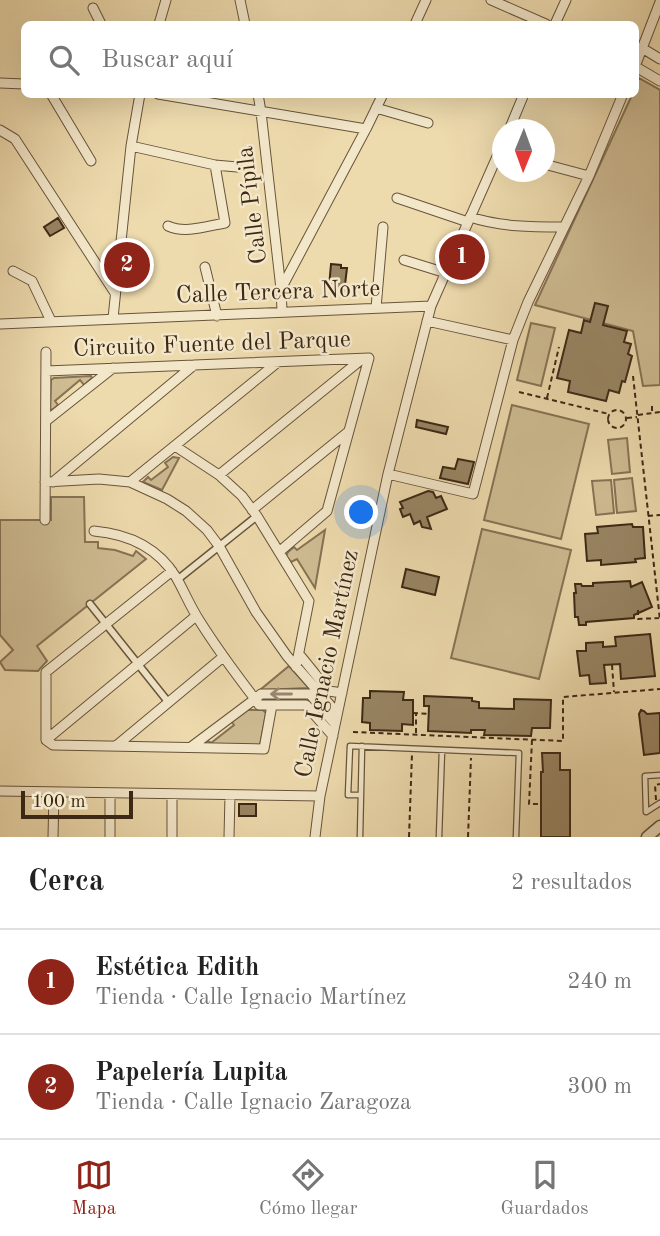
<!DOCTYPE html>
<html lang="es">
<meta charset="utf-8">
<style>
body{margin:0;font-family:"Old Standard TT",serif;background:#f6f6f6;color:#222}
.compass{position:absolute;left:492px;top:119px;width:63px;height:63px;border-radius:50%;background:#fff;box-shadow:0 7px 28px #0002;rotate:181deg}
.scale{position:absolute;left:21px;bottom:18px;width:112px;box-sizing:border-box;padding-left:7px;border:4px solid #3c2815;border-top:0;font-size:19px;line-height:24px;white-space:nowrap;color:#3c2815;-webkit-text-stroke:5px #f3e7ca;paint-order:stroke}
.you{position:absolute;left:362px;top:513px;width:24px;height:24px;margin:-18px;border:5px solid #fff;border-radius:50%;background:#1a73e8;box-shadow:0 0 0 10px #1a73e833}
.badge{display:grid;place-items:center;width:46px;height:46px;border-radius:50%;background:#8f2418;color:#fff;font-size:23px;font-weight:700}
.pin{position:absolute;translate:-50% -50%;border:4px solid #fff;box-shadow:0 2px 7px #0006}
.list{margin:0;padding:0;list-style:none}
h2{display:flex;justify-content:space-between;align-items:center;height:91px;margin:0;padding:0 28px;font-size:30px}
h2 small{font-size:23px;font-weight:400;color:#767676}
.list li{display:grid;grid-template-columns:46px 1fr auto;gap:21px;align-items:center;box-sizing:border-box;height:105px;padding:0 28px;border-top:2px solid #e0e0e0}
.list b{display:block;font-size:26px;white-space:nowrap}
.list p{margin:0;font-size:23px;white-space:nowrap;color:#767676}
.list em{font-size:23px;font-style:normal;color:#767676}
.icon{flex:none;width:38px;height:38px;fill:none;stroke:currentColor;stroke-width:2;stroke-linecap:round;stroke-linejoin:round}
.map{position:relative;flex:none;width:660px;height:837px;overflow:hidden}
.search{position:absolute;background:#fff;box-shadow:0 7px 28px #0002;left:21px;right:21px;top:21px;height:77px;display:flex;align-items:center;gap:18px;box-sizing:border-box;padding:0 24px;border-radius:10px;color:#767676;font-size:26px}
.sheet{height:301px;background:#fff}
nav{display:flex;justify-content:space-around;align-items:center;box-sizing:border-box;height:98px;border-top:2px solid #e0e0e0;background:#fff;font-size:19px;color:#767676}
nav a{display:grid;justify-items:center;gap:4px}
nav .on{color:#8f2418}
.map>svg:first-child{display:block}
.green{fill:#cfbc93;stroke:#867254;stroke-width:2}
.building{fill:#988564;stroke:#3c2815;stroke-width:2}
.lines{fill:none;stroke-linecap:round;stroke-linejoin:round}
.service-casing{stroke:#68543b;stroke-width:7}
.pedestrian-casing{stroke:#68543b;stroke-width:9}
.minor-casing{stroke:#68543b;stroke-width:11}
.tertiary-casing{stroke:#68543b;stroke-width:13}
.path{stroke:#3c2815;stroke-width:2;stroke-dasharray:5 3.5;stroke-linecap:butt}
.service{stroke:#f3e7ca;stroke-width:4.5}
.pedestrian{stroke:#f3e7ca;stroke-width:6}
.minor{stroke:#f3e7ca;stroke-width:9}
.tertiary{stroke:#f3e7ca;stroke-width:10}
.oneway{stroke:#988870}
.labels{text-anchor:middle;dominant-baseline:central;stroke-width:5;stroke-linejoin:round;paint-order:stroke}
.street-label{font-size:24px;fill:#3c2815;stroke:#f3e7ca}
</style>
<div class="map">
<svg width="660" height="837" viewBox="0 0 660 837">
<rect width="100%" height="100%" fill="#eddaad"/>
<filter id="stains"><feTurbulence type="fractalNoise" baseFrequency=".00286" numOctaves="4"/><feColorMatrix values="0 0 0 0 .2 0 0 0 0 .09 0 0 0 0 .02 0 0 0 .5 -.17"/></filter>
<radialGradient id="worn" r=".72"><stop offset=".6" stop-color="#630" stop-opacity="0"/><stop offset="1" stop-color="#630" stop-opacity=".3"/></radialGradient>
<path class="green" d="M639,78L660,90V385L643,386L633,331L535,305L632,95L636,94V86Z
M531,323L555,328L541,386L517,380Z
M91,376L92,378L84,385L80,380L55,401L58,405L52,410L50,409L51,380L54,378Z
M512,405L589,424L561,539L484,520Z
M627,438L630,472L612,474L608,440Z
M173,457L179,458L162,490L143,482L148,477L151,480L168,467L165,463Z
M632,478L636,511L617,513L614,480Z
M611,480L614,513L596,515L592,481Z
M51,497H84L85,542H98V548L115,550L133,556L136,551L146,559L37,646L47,661L38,671L5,670L0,662L13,650L0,635V520H51Z
M482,529L571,550L539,679L451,658Z
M325,530L315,588L297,559L291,562L286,556L288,552L294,547L297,550Z
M289,666L309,688L260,690Z
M245,710H263L266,713L260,745L207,746L205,744L207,740L211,743L234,725L231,721Z"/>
<path class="building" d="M58,218L64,228L50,236L44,227Z
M331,264L341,265V268H347L344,293L335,292V288L329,287Z
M595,303L608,306L603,325L627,331L624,342L631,344L628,354L632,356L625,382L622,381L619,393L609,390L606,401L568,392L570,381L557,378L569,330L581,333L584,320L590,322Z
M417,420L448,427L446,434L416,427Z
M458,459L474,462L468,484L440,478L443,467L455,469Z
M428,491L433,492L436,498L441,496L447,509L427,517L431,529L422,527L420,521L414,524L410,514L403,517L400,509L403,508L400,502Z
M632,524L633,527H643L645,558L635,559L636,562L601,565V560L587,561L585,534L598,533L597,527Z
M406,569L439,577L435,595L402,587Z
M630,581L631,587L642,582L652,607L634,615V618L586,622V625H579L578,617H575L574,593H576L575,584H581L582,586H593V583Z
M650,634L655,676L621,679L620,664L604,665L606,683L590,684L589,675L580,676L577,651H586V643L603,642V647L616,646L615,637Z
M370,691L404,692L403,700H413V725L402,724V731L370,730V723L362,722L363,698H370Z
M424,696L472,698V701L479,702V708L514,709V699L551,700L550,728H532L531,736L484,735L485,730H471V733L428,731L429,706H424Z
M641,710L644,711L647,714L660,713V753L644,755L639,714Z
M542,753H560V770H570V837H541V772H543Z
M239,804H256V816H239Z"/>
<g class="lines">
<defs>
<path id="service" d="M660,775L645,776L646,812L660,803
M361,795H348L350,746L519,753L516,837
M360,837L362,746
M439,837L442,750"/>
<path id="pedestrian" d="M177,580L257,516
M90,604L169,703"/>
<path id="minor" d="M240,0L245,24
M491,0L546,24
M93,8L101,24
M159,24L166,0
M415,24L426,0
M555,24L566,0
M642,48L660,59
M636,64L660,2
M636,67L660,81
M0,83L24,84
M51,94L91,161
M158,94L366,129
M258,94L261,112L281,289L282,311
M376,108L428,123
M0,130L15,139L115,293
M509,130L524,94
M131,146L215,165L237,167
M544,164L589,176
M397,198L468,222
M470,217C501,227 532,227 564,227
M168,226C185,234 207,226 225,223L215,165
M404,260L446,273
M205,267L217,316
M13,271L32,281L51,321
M281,289L366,129L383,94
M376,308L383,227
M113,318L131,146L140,94
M427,321L513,340
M0,324L431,306
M46,371L369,358L327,511L279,552
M46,421L113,368
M175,446L219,475L242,496L257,516L309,601L296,667
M388,474L473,494L513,340L528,302L589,176L623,94
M219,475L362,359
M45,482L99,479L130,482L167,499L186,511L207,530L219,546L256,612L287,656L337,713
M53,482L194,365
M130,482L278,362
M252,510L348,432
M45,520L46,352
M94,531C128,534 158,548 176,577C184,591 190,606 199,620C216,647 235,673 255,699L191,747
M172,571L46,672V740L53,745L264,749L272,705
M299,654L329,691L342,693
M333,736L306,705H259L255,699L261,694H310L335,724
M46,740L196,616
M116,746L223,657
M0,791L320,796
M53,837L54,792
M110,837V793
M172,837V794
M229,837L230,795
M315,837L320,796L388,474L431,306L503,143"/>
<path id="tertiary" d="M647,837L660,826"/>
</defs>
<use href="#service" class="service-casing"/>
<use href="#pedestrian" class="pedestrian-casing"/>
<use href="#minor" class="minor-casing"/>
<use href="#tertiary" class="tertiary-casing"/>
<path class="path" d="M633,376L660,620
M519,392L609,414
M547,398L559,347
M652,406V412
M608 419a9 9 0 1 1 18 0a9 9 0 1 1-18 0Z
M638,415L660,412
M627,418L637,417
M648,516L660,515
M638,610V619L659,618
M612,665L614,692
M413,713L429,714
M353,732L563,741V697L660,689
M416,733V713
M532,740L529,804H541
M656,800L655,785L660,784
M409,837L412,754
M468,837L471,758"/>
<use href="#service" class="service"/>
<use href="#pedestrian" class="pedestrian"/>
<use href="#minor" class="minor"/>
<use href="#tertiary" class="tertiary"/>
</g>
<defs><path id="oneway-shaft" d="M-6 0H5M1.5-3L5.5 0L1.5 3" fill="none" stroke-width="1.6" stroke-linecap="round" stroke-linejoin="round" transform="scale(1.75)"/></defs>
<use class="oneway" href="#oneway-shaft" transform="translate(281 694) rotate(180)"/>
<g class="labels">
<g class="street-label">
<text transform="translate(253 205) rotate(-97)">Calle Pípila</text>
<text transform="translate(278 293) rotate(-2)">Calle Tercera Norte</text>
<text transform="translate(212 345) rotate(-2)">Circuito Fuente del Parque</text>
<text transform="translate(328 664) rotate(-78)">Calle Ignacio Martínez</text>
</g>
</g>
<rect width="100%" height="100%" filter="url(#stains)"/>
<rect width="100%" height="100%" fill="url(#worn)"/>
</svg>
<svg class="compass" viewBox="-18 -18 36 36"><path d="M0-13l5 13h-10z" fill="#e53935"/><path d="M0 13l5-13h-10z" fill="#767676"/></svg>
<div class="scale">100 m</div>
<div class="you"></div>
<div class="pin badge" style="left:462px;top:257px">1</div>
<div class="pin badge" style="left:127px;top:265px">2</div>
<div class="search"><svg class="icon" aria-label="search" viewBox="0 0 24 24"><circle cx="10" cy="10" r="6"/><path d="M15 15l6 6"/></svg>Buscar aquí</div>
</div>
<section class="sheet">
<h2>Cerca<small>2 resultados</small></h2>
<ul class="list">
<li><span class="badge">1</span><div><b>Estética Edith</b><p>Tienda · Calle Ignacio Martínez</p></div><em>240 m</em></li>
<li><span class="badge">2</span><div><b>Papelería Lupita</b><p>Tienda · Calle Ignacio Zaragoza</p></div><em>300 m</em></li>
</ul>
</section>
<nav>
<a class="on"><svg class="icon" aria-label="map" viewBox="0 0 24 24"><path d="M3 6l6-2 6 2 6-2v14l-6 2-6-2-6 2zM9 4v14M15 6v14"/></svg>Mapa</a>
<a><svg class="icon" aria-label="directions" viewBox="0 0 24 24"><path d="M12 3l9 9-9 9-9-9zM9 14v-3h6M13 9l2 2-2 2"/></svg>Cómo llegar</a>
<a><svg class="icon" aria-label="saved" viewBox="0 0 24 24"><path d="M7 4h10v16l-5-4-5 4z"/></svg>Guardados</a>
</nav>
